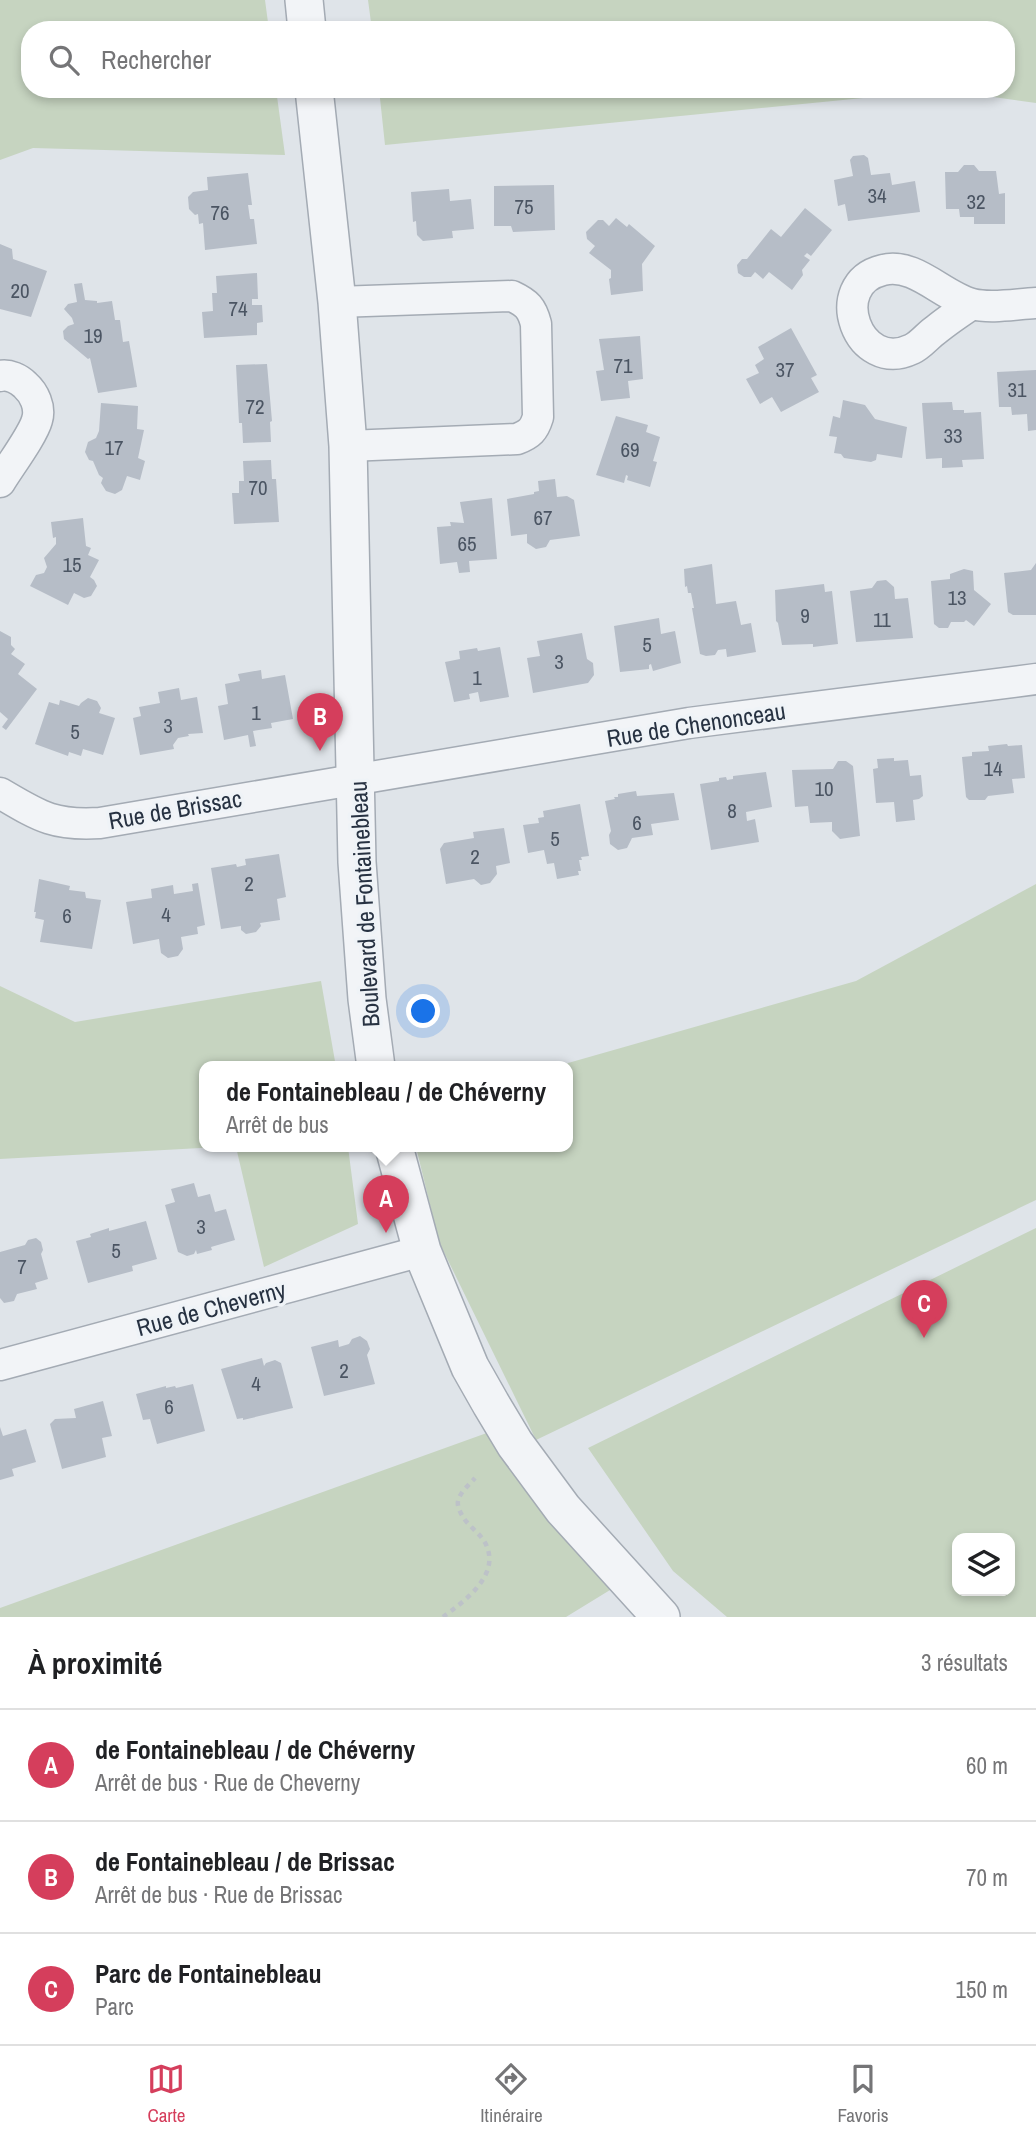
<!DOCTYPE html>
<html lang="fr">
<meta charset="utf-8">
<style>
body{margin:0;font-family:"Archivo Narrow",sans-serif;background:#f6f6f6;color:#202124}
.controls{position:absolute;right:21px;bottom:21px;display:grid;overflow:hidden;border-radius:14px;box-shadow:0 4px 10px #0003}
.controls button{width:63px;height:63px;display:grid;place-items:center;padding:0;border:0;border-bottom:2px solid #e0e0e0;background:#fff;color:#202124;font:35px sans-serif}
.you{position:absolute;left:424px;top:1012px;width:24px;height:24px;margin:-18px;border:5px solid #fff;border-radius:50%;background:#1a73e8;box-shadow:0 0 0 10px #1a73e833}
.badge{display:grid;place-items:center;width:46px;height:46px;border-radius:50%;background:#d53e5c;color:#fff;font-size:23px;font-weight:700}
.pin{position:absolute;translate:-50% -58px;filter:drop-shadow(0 2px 4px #0008)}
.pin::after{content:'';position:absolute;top:37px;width:24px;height:21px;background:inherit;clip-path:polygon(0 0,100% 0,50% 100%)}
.popup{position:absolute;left:199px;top:1061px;width:374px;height:91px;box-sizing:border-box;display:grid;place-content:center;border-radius:14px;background:#fff;filter:drop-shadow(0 2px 5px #0005);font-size:23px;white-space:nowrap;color:#757577}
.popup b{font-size:26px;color:#202124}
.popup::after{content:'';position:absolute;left:50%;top:100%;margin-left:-14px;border:14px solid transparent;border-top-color:#fff}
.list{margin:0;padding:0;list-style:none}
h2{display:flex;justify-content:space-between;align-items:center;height:91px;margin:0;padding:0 28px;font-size:30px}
h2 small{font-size:23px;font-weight:400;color:#757577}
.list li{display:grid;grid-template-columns:46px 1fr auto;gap:21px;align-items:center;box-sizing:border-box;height:112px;padding:0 28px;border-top:2px solid #e0e0e0}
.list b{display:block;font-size:26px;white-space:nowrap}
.list p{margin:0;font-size:23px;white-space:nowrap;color:#757577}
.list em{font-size:23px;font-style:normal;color:#757577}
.icon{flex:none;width:38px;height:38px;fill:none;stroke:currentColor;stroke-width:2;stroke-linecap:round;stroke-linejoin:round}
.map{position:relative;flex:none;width:1036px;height:1617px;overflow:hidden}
.search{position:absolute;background:#fff;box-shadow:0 4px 10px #0003;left:21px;right:21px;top:21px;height:77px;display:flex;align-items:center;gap:18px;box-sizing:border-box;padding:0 24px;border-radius:28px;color:#757577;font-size:26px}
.sheet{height:427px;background:#fff}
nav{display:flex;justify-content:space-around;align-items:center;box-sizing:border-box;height:98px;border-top:2px solid #e0e0e0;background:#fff;font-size:19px;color:#757577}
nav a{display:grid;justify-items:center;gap:4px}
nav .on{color:#d53e5c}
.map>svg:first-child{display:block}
.green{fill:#c6d4c0;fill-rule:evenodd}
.building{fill:#b6bdc7}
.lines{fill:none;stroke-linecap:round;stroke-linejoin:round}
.minor-casing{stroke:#a4abb4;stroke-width:33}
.tertiary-casing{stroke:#a4abb4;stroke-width:40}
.path{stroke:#bdc2c8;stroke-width:4.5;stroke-dasharray:5 5;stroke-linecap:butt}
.minor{stroke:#f2f4f7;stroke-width:30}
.tertiary{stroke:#f2f4f7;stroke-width:37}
.labels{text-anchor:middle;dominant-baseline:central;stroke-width:7;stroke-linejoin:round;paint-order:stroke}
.number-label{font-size:21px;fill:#4b5563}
.street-label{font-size:24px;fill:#273242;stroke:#eff3f7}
</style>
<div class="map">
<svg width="1036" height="1617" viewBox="0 0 1036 1617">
<rect width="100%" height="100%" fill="#dfe4e9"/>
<path class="green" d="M0,0H265L269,30H30V89H276L285,155L33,148L0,160Z
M368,0H1036V103L944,90L385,145L379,89H1006V30H372Z
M1036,884V1200L536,1440L439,1242L416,1147H568V1067H554L856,981Z
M321,981L336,1067H204V1147H219L0,1159V986L75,1022Z
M236,1147H348L358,1224L264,1267Z
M1036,1228V1617H727L673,1571L588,1448ZM1010,1538V1591H957V1538Z
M509,1425L628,1579L566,1617H0V1608Z"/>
<path class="building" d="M864,155L868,158L871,175L890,173L892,185L915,181L920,212L848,221L845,204L838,206L834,180L853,176L850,160L853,156Z
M964,165H974L979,171H996L999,194L1005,193V224H974V217H960L959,209H946L945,172H958Z
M248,173L252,205H248L250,219H254L257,244L205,250L203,223L199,224L198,214L195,215L189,209L188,197L193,192L208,190L207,177Z
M554,185L555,230L513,232L511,226H494V186Z
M449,189L450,201L471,199L474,229L452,231L453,238L423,241L417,235L416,221L413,222L411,192Z
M805,208L832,230L811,256L807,253L804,256L810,260L802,270L803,275L792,290L769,272L763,279L755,272L751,277H744L738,273L737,265L742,259H747L771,229L781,237Z
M616,218L627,227L629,224L655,246L642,264L643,291L611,295L609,279L611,278V270L589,253L595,246L587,239L586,232L598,220H603L609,226Z
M0,244L12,249L13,259L47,271L31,317L0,309Z
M257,273L258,299H252V305H262L263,322L257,323V335L204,338L202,312L213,311L212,293H217L216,276Z
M82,283L85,300L97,301V303L112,301L115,320H120L123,342L129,341L137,387L98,393L90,358L88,359L64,339L63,331L68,326L74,324L72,318L64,309L68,304L77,302L74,284Z
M791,328L817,375L811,378L819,392L781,412L772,397L760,404L746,379L759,373L755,365L764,359L758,347Z
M640,336L643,379L628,381L630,398L601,401L596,371L604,370L599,339Z
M267,364L272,421L270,422L271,442L243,443L242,423H239L236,365Z
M1036,370V430L1028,431L1027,414L1012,415L1011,407H999L997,372Z
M843,400L865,405L875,419L907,427L902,458L877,454L876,460L871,462L844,458L841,454L834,453L837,437L829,436L833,416L840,418Z
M952,402L953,410H964V413L981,412L984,459L962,460L963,467L942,468V458L926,459L922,403Z
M101,403L138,406L137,429L144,430L138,458L145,461L140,480L127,476L122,490L115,494L106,491L101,483L103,478L99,475L93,461L89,460L85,452L88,442L96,438L99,431Z
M616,416L648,425L646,432L660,437L653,461L657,462L650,487L627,480L628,476L626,475L624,483L596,475Z
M271,460L272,479H276L279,522L234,524L232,493H239V481H244L243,461Z
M555,479L557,497L567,496L574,500L580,536L550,540L546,547L536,549L527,543V534L511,536L507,499L534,494V492L539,491L538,481Z
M492,498L497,559L469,561L470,572L459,573L457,562L440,564L437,527L451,526L450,522L464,523L460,502Z
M83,518L86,546L91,548L88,555L99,560L90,577L94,580L97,586L91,596L84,598L74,593L68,605L30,586L36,575L44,573L47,567L44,558L56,544V537L53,538L51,522Z
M1036,563V615H1013L1008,612L1004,573L1031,570Z
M712,564L716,604L736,601L741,625L751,623L756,652L727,657L726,649L718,650L715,655L706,656L700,654L692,608H694L691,593H688L687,586L685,587L684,569Z
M964,569L973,571L974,590L991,604L974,626L966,620L964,622H951L948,628H939L934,624L931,581L950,579V574Z
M886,580L894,587L895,599L908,598L913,638L856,642L850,591L872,588L877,581Z
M824,584L825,592L832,591L838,644L813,647V644L782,645L778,623L776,621L775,590Z
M659,618L661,634L675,631L681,663L653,671L651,664L649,665V669L620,672L614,626Z
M0,631L11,637V645L15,649L11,654L25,664L18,674L37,689L6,730L2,727L8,719L0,712Z
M582,633L587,659L593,663L594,675L588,683L533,693L527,658L540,656L537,641Z
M500,647L509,697L480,702L478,692L469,694L470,699L454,702L445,662L460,659L459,651L477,648L478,651Z
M261,670L262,679L285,675L293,719L271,723L272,728L253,731L256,746L250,747L248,735L224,740L218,706L228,704L225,684L240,681L238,674Z
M179,688L181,700L197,697L203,733L188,734L189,736L178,738L173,745L174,749L140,755L133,718L141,716L139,707L160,703L158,692Z
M88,698L97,701L101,708L99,713L115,718L103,755L83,749L81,756L69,752L68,756L35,744L49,702L59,705L60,700L79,706L81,703Z
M1007,744L1008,746L1022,745L1025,778L1012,779L1014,793L988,796L985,800H969L966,797L962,757L972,756V752L989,751L988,746Z
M894,758V761L908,760L910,776L921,775L923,796L919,799L913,800L915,820L896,822L894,802L876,803L873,769L878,768L877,759Z
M838,761H846L853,766L860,836L840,839L832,831V822L810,823L808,806L795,807L792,770L833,769Z
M766,772L772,807L746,812L747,821L755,819L759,842L711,850L700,784L719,781V778L726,777L727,780L733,779V776Z
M636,791L637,796L674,793L679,820L651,824L653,835L632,838L627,848L618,850L610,844L609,835L611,831L605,801L615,799L614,797H618V794Z
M580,804L589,856L581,857L582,860H579L581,871H578L579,875L557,879L554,863L547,864L544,850L528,853L523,825L539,823L538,818L544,817L543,811Z
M504,828L510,863L496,866L497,874L490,883L481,885L474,879L446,884L440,849L444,843L474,838L473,832Z
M279,854L286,897L277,899L280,920L260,923L261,926L256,932L246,934L241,930V926L221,929L211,868L236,864L237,867L246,865L245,859Z
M39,879L70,886L69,890L85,892L86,898L101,900L92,949L40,942L44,920L35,918L36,912H34Z
M198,883L205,925L197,927L198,934L181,937L183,949L178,956L168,958L161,953L159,939L133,944L126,902L152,898L151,889L173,885L174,894L193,891L192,884Z
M194,1183L198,1197L210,1194L215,1212L226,1209L235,1240L211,1247L212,1250L197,1254L196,1250L194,1254L187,1256L178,1252L165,1205L175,1202L171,1189Z
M146,1221L157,1259L132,1266L133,1271L88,1283L76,1241L91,1237L90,1234L109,1228V1231Z
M36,1238L41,1242L43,1250L41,1254L48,1279L35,1283L37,1289L17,1294L14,1301L4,1303L0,1298V1252L25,1245L28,1240Z
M360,1336L367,1341L370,1349L367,1355L375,1384L324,1396L311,1347L338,1340L339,1347L349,1344L352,1339Z
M262,1358L264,1366L266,1363L275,1360L281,1363L293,1408L243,1420V1418L237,1419L221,1369Z
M193,1384L205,1431L157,1444L150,1419L143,1420L136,1394L166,1386V1388L175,1386L176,1388Z
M103,1401L112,1436L102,1438L106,1457L62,1469L50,1424L55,1419L76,1418L74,1409Z
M0,1427L3,1436L26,1429L36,1462L12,1469L14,1476L0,1480Z"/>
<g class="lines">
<defs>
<path id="minor" d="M337,302L512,296C527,303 532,308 536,324L538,417C534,430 530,434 517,439L348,446
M972,304C960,312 948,320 937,329C928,335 921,345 912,349C858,375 825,284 883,270C915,262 942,296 972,304C991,309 1016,304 1036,303
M0,376C9,374 19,379 25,385C34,393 41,407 37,420C33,435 9,467 0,482
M0,793C39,816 53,826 100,823L689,723L1036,679
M0,1365L422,1251"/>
<path id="tertiary" d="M304,0L307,30
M314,89L337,302L348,446L357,862L367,999L376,1067
M394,1147L422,1251L470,1367L491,1404L515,1444L563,1509L661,1617"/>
</defs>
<use href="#minor" class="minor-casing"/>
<use href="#tertiary" class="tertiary-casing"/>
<path class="path" d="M443,1617C463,1602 499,1577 487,1547C483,1535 469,1527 463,1517C460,1512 457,1506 458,1501C460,1492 469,1485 475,1478"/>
<use href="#minor" class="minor"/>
<use href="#tertiary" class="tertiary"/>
</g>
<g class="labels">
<g class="number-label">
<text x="877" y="195">34</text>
<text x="976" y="201">32</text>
<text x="524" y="206">75</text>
<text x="220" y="212">76</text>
<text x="20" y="290">20</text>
<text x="238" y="308">74</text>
<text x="93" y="335">19</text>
<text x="623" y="365">71</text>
<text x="785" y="369">37</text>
<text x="1017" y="389">31</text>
<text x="255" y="406">72</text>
<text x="953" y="435">33</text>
<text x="114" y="447">17</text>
<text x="630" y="449">69</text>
<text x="258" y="487">70</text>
<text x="543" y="517">67</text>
<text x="467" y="543">65</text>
<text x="72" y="564">15</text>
<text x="957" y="597">13</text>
<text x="805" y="615">9</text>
<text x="882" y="619">11</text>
<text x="647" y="644">5</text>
<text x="559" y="661">3</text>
<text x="477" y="677">1</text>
<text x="256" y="712">1</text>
<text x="168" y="725">3</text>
<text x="75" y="731">5</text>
<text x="993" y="768">14</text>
<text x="824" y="788">10</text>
<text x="732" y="810">8</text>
<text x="637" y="822">6</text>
<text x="555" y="838">5</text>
<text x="475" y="856">2</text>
<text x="249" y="883">2</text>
<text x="166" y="914">4</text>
<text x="67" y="915">6</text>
<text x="201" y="1226">3</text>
<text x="116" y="1250">5</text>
<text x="22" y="1266">7</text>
<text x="344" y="1370">2</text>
<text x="256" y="1383">4</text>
<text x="169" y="1406">6</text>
</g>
<g class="street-label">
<text transform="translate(696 724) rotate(-9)">Rue de Chenonceau</text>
<text transform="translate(175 809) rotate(-10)">Rue de Brissac</text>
<text transform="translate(364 904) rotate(-93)">Boulevard de Fontainebleau</text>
<text transform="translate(211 1308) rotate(-15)">Rue de Cheverny</text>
</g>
</g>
</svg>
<div class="controls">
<button><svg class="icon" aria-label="layers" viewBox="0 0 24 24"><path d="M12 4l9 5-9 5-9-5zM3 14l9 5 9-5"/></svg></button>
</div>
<div class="you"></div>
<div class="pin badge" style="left:386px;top:1233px">A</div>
<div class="popup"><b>de Fontainebleau / de Chéverny</b>Arrêt de bus</div>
<div class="pin badge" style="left:320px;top:751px">B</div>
<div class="pin badge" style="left:924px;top:1338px">C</div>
<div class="search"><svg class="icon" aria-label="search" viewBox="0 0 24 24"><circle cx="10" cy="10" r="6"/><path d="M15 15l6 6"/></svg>Rechercher</div>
</div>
<section class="sheet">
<h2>À proximité<small>3 résultats</small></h2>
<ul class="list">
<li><span class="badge">A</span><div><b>de Fontainebleau / de Chéverny</b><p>Arrêt de bus · Rue de Cheverny</p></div><em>60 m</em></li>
<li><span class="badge">B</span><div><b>de Fontainebleau / de Brissac</b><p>Arrêt de bus · Rue de Brissac</p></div><em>70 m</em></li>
<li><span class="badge">C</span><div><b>Parc de Fontainebleau</b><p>Parc</p></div><em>150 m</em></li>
</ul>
</section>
<nav>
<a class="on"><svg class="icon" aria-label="map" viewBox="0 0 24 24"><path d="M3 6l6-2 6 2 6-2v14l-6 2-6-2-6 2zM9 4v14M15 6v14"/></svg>Carte</a>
<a><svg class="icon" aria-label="directions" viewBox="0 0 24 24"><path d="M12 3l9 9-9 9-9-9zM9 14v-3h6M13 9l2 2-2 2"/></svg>Itinéraire</a>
<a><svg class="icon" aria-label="saved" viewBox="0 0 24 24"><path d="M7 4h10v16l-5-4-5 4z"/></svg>Favoris</a>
</nav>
